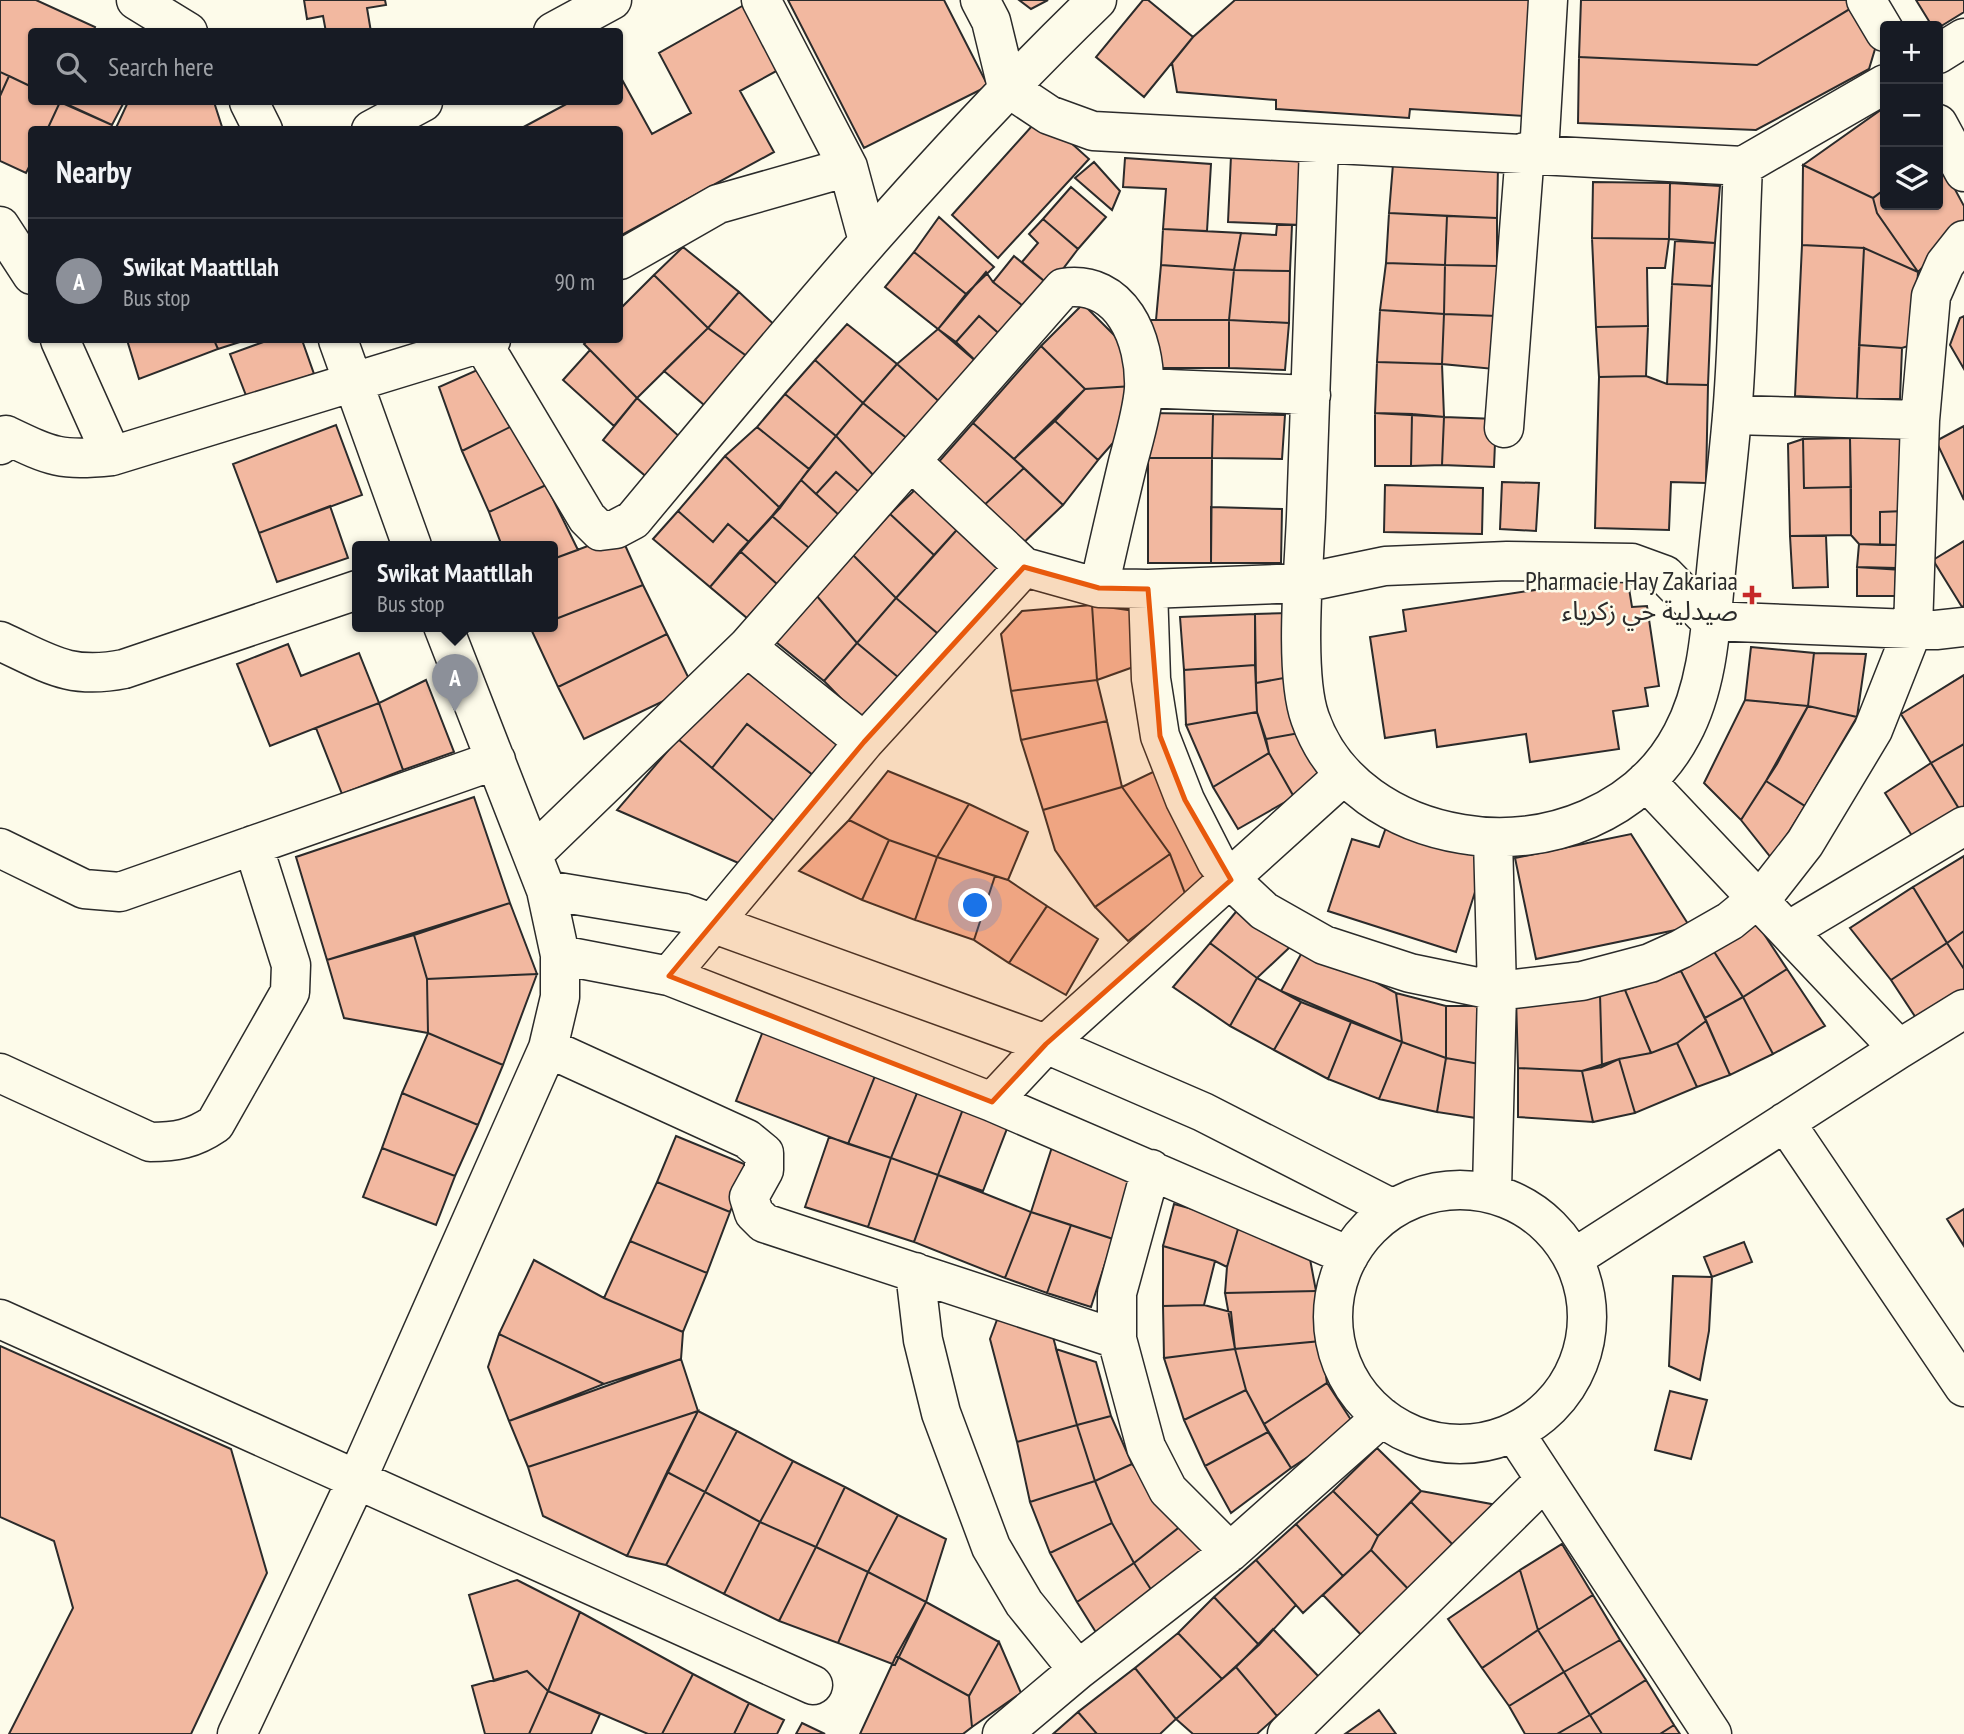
<!DOCTYPE html>
<meta charset="utf-8">
<style>
body{margin:0;font-family:"PT Sans Narrow","Noto Sans Arabic",sans-serif;background:#242831;color:#f1f3f6}
.controls{position:absolute;right:21px;top:21px;display:grid;overflow:hidden;border-radius:7px;box-shadow:0 2px 5px #0004}
.controls button{width:63px;height:63px;display:grid;place-items:center;padding:0;border:0;border-bottom:2px solid #363941;background:#171b24;color:#f1f3f6;font:35px sans-serif}
.you{position:absolute;left:976px;top:906px;width:24px;height:24px;margin:-18px;border:5px solid #fff;border-radius:50%;background:#1a73e8;box-shadow:0 0 0 10px #1a73e833}
.badge{display:grid;place-items:center;width:46px;height:46px;border-radius:50%;background:#8c9099;color:#fff;font-size:23px;font-weight:700}
.pin{position:absolute;translate:-50% -58px;filter:drop-shadow(0 2px 4px #0008)}
.pin::after{content:'';position:absolute;top:37px;width:24px;height:21px;background:inherit;clip-path:polygon(0 0,100% 0,50% 100%)}
.popup{position:absolute;left:352px;top:541px;width:206px;height:91px;box-sizing:border-box;display:grid;place-content:center;border-radius:7px;background:#171b24;filter:drop-shadow(0 2px 5px #0005);font-size:23px;white-space:nowrap;color:#9ea1a6}
.popup b{font-size:26px;color:#f1f3f6}
.popup::after{content:'';position:absolute;left:50%;top:100%;margin-left:-14px;border:14px solid transparent;border-top-color:#171b24}
.list{margin:0;padding:0;list-style:none}
h2{display:flex;justify-content:space-between;align-items:center;height:91px;margin:0;padding:0 28px;font-size:30px}
h2 small{font-size:23px;font-weight:400;color:#9ea1a6}
.list li{display:grid;grid-template-columns:46px 1fr auto;gap:21px;align-items:center;box-sizing:border-box;height:126px;padding:0 28px;border-top:2px solid #363941}
.list b{display:block;font-size:26px;white-space:nowrap}
.list p{margin:0;font-size:23px;white-space:nowrap;color:#9ea1a6}
.list em{font-size:23px;font-style:normal;color:#9ea1a6}
.icon{flex:none;width:38px;height:38px;fill:none;stroke:currentColor;stroke-width:2;stroke-linecap:round;stroke-linejoin:round}
.map{position:relative;flex:none;width:1964px;height:1734px;overflow:hidden}
.search{position:absolute;background:#171b24;box-shadow:0 2px 5px #0004;left:28px;top:28px;width:595px;height:77px;display:flex;align-items:center;gap:18px;box-sizing:border-box;padding:0 24px;border-radius:7px;color:#9ea1a6;font-size:26px}
.panel{position:absolute;background:#171b24;box-shadow:0 2px 5px #0004;left:28px;top:126px;width:595px;height:217px;border-radius:7px}
.map>svg:first-child{display:block}
.building{fill:#f2b8a0;stroke:#2b2b2b;stroke-width:2}
.lines{fill:none;stroke-linecap:round;stroke-linejoin:round}
.street-casing{stroke:#2b2b2b;stroke-width:41}
.street{stroke:#fdfbea;stroke-width:38}
.marked{fill:#e8590c;fill-opacity:0.2;stroke:#e8590c;stroke-width:5;stroke-linejoin:round}
.poi-dot{fill:#c62828;stroke:#fdfbea;stroke-width:2.5}
.labels{text-anchor:middle;dominant-baseline:central;stroke-width:5;stroke-linejoin:round;paint-order:stroke}
.poi-label{font-size:26px;fill:#2b2b2b;stroke:#fdfbea;text-anchor:end}
</style>
<div class="map">
<svg width="1964" height="1734" viewBox="0 0 1964 1734">
<rect width="100%" height="100%" fill="#fdfbea"/>
<path class="building" d="M0,0H36L95,27L93,32H32V87L0,72Z
M304,0H385L386,5L367,8L371,32H326L323,16L307,19Z
M788,0H944L988,86L864,148Z
M1019,0H1048L1031,9Z
M1143,0H1148L1193,37L1144,97L1096,57Z
M1235,0H1539L1524,116L1410,109L1409,118L1276,109V100L1177,92L1172,63L1193,37Z
M1581,0H1856L1858,4L1757,65L1579,57Z
M1916,0H1964V12L1938,28L1932,26Z
M1858,4L1878,39L1869,69L1756,130L1578,123L1579,57L1757,65Z
M744,5L780,69L740,91L774,152L620,236V130H518L570,102H620V76L652,134L691,113L659,53Z
M0,72L9,76L0,96Z
M9,76L32,87V102H60L47,130H32V161L26,173L0,161V96Z
M60,102L112,125L110,130H47Z
M62,102H124L112,125Z
M128,102H214L223,130H115Z
M1885,107V189L1873,198L1803,165Z
M1041,116L1089,159L998,258L952,215Z
M1231,156L1305,159L1302,225L1228,222Z
M1125,158L1211,164L1207,231L1163,229L1166,189L1123,187Z
M1938,158L1964,206V225L1918,272L1877,213L1873,198L1885,189V205H1938Z
M1094,162L1120,191L1112,210L1075,178Z
M1393,164L1498,166L1497,218L1389,213Z
M1803,165L1873,198L1877,213L1918,272L1864,248L1802,245Z
M1593,182L1670,183L1669,239L1592,238Z
M1670,183L1720,186L1715,243L1669,239Z
M1071,187L1106,217L1078,249L1043,219Z
M1389,213L1447,216L1445,265L1386,263Z
M1447,216L1497,218V266L1445,265Z
M939,217L994,267L966,294L914,252Z
M1043,219L1078,249L1050,286L1022,262L1038,243L1029,234Z
M1277,225H1292L1290,271L1234,270L1241,233L1276,235Z
M1163,229L1241,233L1234,270L1161,265Z
M1592,238L1669,239L1665,268H1647L1648,326L1596,327Z
M1675,241L1715,243L1712,286L1672,284Z
M1802,245L1864,248L1857,399L1795,396Z
M683,247L739,292L708,328L654,275Z
M1864,248L1918,272L1914,344L1902,348L1859,345Z
M914,252L966,294L938,329L885,287Z
M1014,256L1050,286L1028,310L993,282Z
M1386,263L1445,265L1444,314L1380,310Z
M1161,265L1234,270L1229,320H1156Z
M1445,265L1497,266V316L1444,314Z
M1234,270L1290,271L1289,323L1229,320Z
M986,272L993,282L1028,310L1003,337L979,316L956,342L938,329Z
M654,275L708,328L637,398L584,344L588,340H620V309Z
M1672,284L1712,286L1708,385L1667,384Z
M739,292L779,329L752,360L708,328Z
M1083,304L1130,351L1133,386L1085,389L1041,346Z
M1380,310L1444,314L1442,364L1377,362Z
M1444,314L1497,316L1494,369L1442,364Z
M979,316L1003,337L979,364L956,342Z
M1964,316V369L1950,345L1960,318Z
M1146,320H1229V368H1146Z
M1229,320L1289,323L1285,370L1229,368Z
M847,324L897,364L863,403L815,360Z
M1648,326L1646,376L1599,377L1596,327Z
M708,328L752,360L710,410L664,371Z
M938,329L979,364L942,404L897,364Z
M127,340H214L218,349L139,379Z
M214,340H246L218,349Z
M269,340H302L314,374L247,398L230,354Z
M1859,345L1902,348L1900,399H1857Z
M1041,346L1085,389L1014,459L973,423Z
M590,350L637,398L614,426L563,380Z
M815,360L863,403L836,436L785,394Z
M1377,362L1442,364L1444,417L1375,413Z
M897,364L942,404L909,440L863,403Z
M484,367L514,425L462,451L439,387Z
M1646,376L1667,384L1708,385L1706,483L1671,482L1669,530L1595,528L1599,377Z
M1133,386L1126,428L1098,460L1055,421L1085,389Z
M785,394L836,436L809,469L757,427Z
M637,398L682,439L649,479L603,440Z
M863,403L909,440L876,478L836,436Z
M1148,413L1213,414L1212,458H1148Z
M1375,413L1412,414L1411,466H1375Z
M1213,414L1285,415L1282,459L1212,458Z
M1412,414L1444,417L1442,465L1411,466Z
M1444,417L1496,419L1494,467L1442,465Z
M1055,421L1098,460L1063,505L1014,459Z
M973,423L1024,468L980,509L936,465Z
M336,425L362,495L259,533L233,464Z
M514,425L546,485L489,512L462,451Z
M1964,426V500L1936,441Z
M757,427L809,469L780,508L725,456Z
M836,436L876,478L860,493L836,472L816,494L801,480Z
M1906,437L1905,511L1880,512V545L1859,544L1851,535L1850,438Z
M1850,438L1851,487L1804,488L1803,439Z
M1803,439L1804,488L1851,487V535L1790,536L1788,444Z
M725,456L780,508L749,542L728,524L713,542L678,511Z
M1148,458H1212L1211,563H1148Z
M1024,468L1063,505L1018,548L980,509Z
M836,472L860,493L840,516L816,494Z
M801,480L840,516L809,548L772,516Z
M1502,482L1539,483L1536,531L1500,529Z
M921,484L963,523L934,555L890,514Z
M546,485L578,550L553,559V546H502L489,512Z
M1385,485L1483,488L1482,534L1384,532Z
M330,506L348,558L277,582L259,533Z
M1211,507L1282,509L1281,563H1211Z
M678,511L713,542L728,524L749,542L710,587L653,539Z
M1905,511L1902,545H1880V512Z
M890,514L934,555L896,598L853,555Z
M772,516L809,548L777,584L740,551Z
M963,523L1008,565L943,638L896,598Z
M620,534L643,585L553,620V559Z
M1790,536H1826L1828,587L1793,588Z
M1964,541V606L1962,607L1933,560Z
M1859,544L1902,545L1901,570L1857,567Z
M740,551L777,584L747,618L710,587Z
M853,555L896,598L857,643L816,595Z
M1857,567L1896,568L1895,596H1857Z
M1627,576L1632,607L1647,606L1659,686L1645,688L1648,706L1613,711L1619,749L1530,762L1526,734L1437,747L1435,730L1385,738L1370,637L1406,631L1403,610Z
M643,585L667,634L558,687L531,629L553,626V620Z
M816,595L857,643L824,681L776,642Z
M896,598L943,638L904,682L857,643Z
M1092,605L1097,680L1011,691L1001,634L1022,611Z
M1092,605L1135,611L1139,665L1097,680Z
M1289,613L1295,676L1256,683L1255,614Z
M1255,614V665L1184,670L1180,617Z
M667,634L693,687L584,739L558,687Z
M857,643L904,682L865,723L824,681Z
M288,644L301,676L359,653L379,703L270,746L237,664Z
M1751,647L1814,653L1808,706L1745,700Z
M1814,653L1866,654L1857,717L1808,706Z
M750,663L845,744L818,779L747,724L712,768L678,739Z
M1255,665L1257,712L1186,725L1184,670Z
M1964,675V744L1931,763L1901,714Z
M1295,676L1305,732L1266,739L1257,712L1256,683Z
M426,680L454,752L403,770L379,703Z
M1097,680L1107,721L1021,740L1011,691Z
M1745,700L1808,706L1777,764L1741,820L1704,783Z
M379,703L403,770L342,794L316,728Z
M1808,706L1857,717L1805,806L1766,781Z
M1257,712L1269,753L1213,787L1186,725Z
M1107,721L1122,787L1043,810L1021,740Z
M747,724L818,779L779,825L712,768Z
M1305,732L1330,777L1294,797L1269,753L1266,739Z
M678,739L779,825L743,865L617,810Z
M1964,744V810L1961,812L1931,763Z
M1269,753L1294,797L1238,829L1213,787Z
M1931,763L1961,812L1914,839L1885,793Z
M888,771L969,804L937,857L889,840L849,820Z
M1155,771L1217,879L1186,896L1170,854L1122,787Z
M1766,781L1805,806L1772,859L1741,820Z
M1122,787L1170,854L1095,907L1055,850L1043,810Z
M474,797L510,903L327,960L296,857Z
M969,804L1028,832L1008,880L937,857Z
M1389,819L1488,851L1456,952L1328,911L1352,839L1379,847Z
M849,820L889,840L862,900L799,871Z
M1631,834L1690,927L1536,959L1515,858Z
M889,840L937,857L915,920L862,900Z
M1170,854L1186,896L1128,941L1095,907Z
M1964,856V931L1947,943L1913,887Z
M937,857L995,876L974,940L915,920Z
M995,876L1008,880L1047,906L1009,963L974,940Z
M1913,887L1947,943L1891,980L1850,928Z
M510,903L537,974L427,979L414,935Z
M1047,906L1098,939L1066,995L1009,963Z
M1240,907L1290,947L1257,978L1210,943Z
M1756,922L1787,969L1743,997L1713,950Z
M1964,931V969L1947,943Z
M414,935L427,979L428,1033L344,1018L327,960Z
M1210,943L1257,978L1230,1026L1173,987Z
M1947,943L1964,969V991L1918,1021L1891,980Z
M1306,945L1396,993L1402,1042L1281,991Z
M1713,950L1743,997L1705,1018L1681,971Z
M1787,969L1825,1026L1773,1054L1743,997Z
M1681,971L1706,1021L1677,1043L1651,1053L1625,990Z
M537,974L503,1065L428,1033L427,979Z
M1257,978L1301,1002L1274,1050L1230,1026Z
M1625,990L1651,1053L1619,1059L1602,1067L1600,994Z
M1396,993L1446,1006V1058L1402,1042Z
M1600,994L1602,1067L1582,1071L1518,1068L1516,996Z
M1743,997L1773,1054L1730,1075L1705,1018Z
M1301,1002L1351,1022L1328,1079L1274,1050Z
M1446,1006H1481L1485,1065L1446,1058Z
M1706,1021L1730,1075L1697,1087L1677,1043Z
M1351,1022L1402,1042L1379,1099L1328,1079Z
M763,1031L875,1076L848,1144L736,1101Z
M428,1033L503,1065L478,1125L402,1093Z
M1402,1042L1446,1058L1437,1112L1379,1099Z
M1677,1043L1697,1087L1635,1113L1619,1059L1651,1053Z
M1446,1058L1485,1065L1476,1118L1437,1112Z
M1619,1059L1635,1113L1593,1122L1582,1071Z
M1518,1068L1582,1071L1593,1122L1518,1117Z
M875,1076L917,1093L891,1158L848,1144Z
M402,1093L478,1125L455,1176L382,1148Z
M917,1093L963,1109L938,1175L891,1158Z
M963,1109L1008,1126L983,1191L938,1175Z
M676,1136L749,1166L730,1212L657,1182Z
M829,1137L891,1158L868,1227L805,1207Z
M1052,1147L1135,1175L1113,1239L1031,1212Z
M382,1148L455,1176L436,1225L363,1197Z
M891,1158L938,1175L914,1242L868,1227Z
M938,1175L1031,1212L1005,1278L914,1242Z
M657,1182L730,1212L707,1273L630,1241Z
M1174,1204L1240,1222L1227,1267L1215,1261L1163,1246Z
M1964,1209V1246L1947,1219Z
M1031,1212L1071,1225L1047,1293L1005,1278Z
M1240,1222L1310,1259L1316,1291L1225,1293L1227,1267Z
M1071,1225L1113,1239L1091,1307L1047,1293Z
M630,1241L707,1273L683,1332L604,1298Z
M1744,1242L1752,1262L1712,1277L1704,1257Z
M1163,1246L1215,1261L1204,1305L1163,1306Z
M534,1260L604,1298L683,1332L681,1359L604,1384L499,1334Z
M1673,1276L1712,1277L1709,1331L1700,1380L1669,1366Z
M1316,1291L1321,1341L1235,1349L1225,1293Z
M1204,1305L1231,1312L1235,1349L1164,1358L1163,1306Z
M998,1317L1053,1337L1077,1425L1017,1442L990,1339Z
M499,1334L604,1384L509,1421L488,1367Z
M1321,1341L1327,1383L1264,1424L1246,1390L1235,1349Z
M0,1346L231,1449L267,1573L191,1734H9L73,1608L54,1541L0,1517Z
M1056,1349L1096,1362L1111,1416L1077,1425Z
M1235,1349L1246,1390L1184,1420L1164,1358Z
M681,1359L698,1411L528,1467L509,1421Z
M1327,1383L1355,1426L1291,1468L1264,1424Z
M1246,1390L1268,1432L1205,1466L1184,1420Z
M1670,1391L1707,1400L1691,1459L1655,1450Z
M698,1411L627,1556L543,1516L528,1467Z
M698,1411L737,1431L705,1492L667,1472Z
M1111,1416L1132,1464L1095,1481L1077,1425Z
M1077,1425L1095,1481L1030,1502L1017,1442Z
M737,1431L793,1461L760,1522L705,1492Z
M1268,1432L1291,1468L1231,1513L1205,1466Z
M1377,1448L1421,1491L1378,1536L1333,1491Z
M793,1461L845,1487L816,1547L760,1522Z
M1132,1464L1182,1525L1134,1563L1112,1523L1095,1481Z
M667,1472L705,1492L666,1565L627,1556Z
M1095,1481L1112,1523L1050,1553L1030,1502Z
M845,1487L898,1515L868,1572L816,1547Z
M1333,1491L1378,1536L1371,1550L1343,1576L1296,1524Z
M1421,1491L1502,1506L1459,1551L1411,1502Z
M705,1492L760,1522L724,1594L666,1565Z
M1411,1502L1459,1551L1413,1594L1371,1550L1378,1536Z
M898,1515L946,1539L926,1602L868,1572Z
M760,1522L816,1547L779,1621L724,1594Z
M1112,1523L1134,1563L1077,1602L1050,1553Z
M1296,1524L1343,1576L1303,1613L1256,1560Z
M1182,1525L1203,1552L1152,1591L1134,1563Z
M1562,1544L1593,1595L1538,1630L1520,1570Z
M816,1547L868,1572L838,1643L779,1621Z
M1371,1550L1413,1594L1365,1639L1323,1595Z
M1256,1560L1296,1605L1259,1645L1214,1597Z
M1134,1563L1152,1591L1097,1634L1077,1602Z
M1520,1570L1538,1630L1482,1668L1448,1619Z
M868,1572L926,1602L895,1665L838,1643Z
M517,1580L580,1612L548,1691L527,1671L494,1681L469,1595Z
M1593,1595L1620,1640L1564,1672L1538,1630Z
M1214,1597L1259,1645L1222,1679L1178,1633Z
M926,1602L999,1642L969,1696L896,1656Z
M580,1612L693,1674L662,1734H648L548,1691Z
M1273,1629L1321,1679L1277,1716L1236,1667Z
M1538,1630L1564,1672L1509,1706L1482,1668Z
M1178,1633L1222,1679L1176,1719L1135,1668Z
M1620,1640L1646,1680L1590,1715L1564,1672Z
M999,1642L1021,1693L972,1727L969,1696Z
M896,1656L969,1696L972,1727L963,1734H860Z
M1236,1667L1277,1716L1257,1734H1193L1176,1719Z
M1135,1668L1176,1719L1160,1734H1097L1078,1712Z
M527,1671L548,1691L529,1734H485L472,1686Z
M1564,1672L1590,1715L1557,1734H1525L1509,1706Z
M693,1674L749,1703L734,1734H662Z
M1646,1680L1674,1725L1660,1734H1602L1590,1715Z
M548,1691L600,1714L591,1734H529Z
M749,1703L784,1720L777,1734H734Z
M1379,1710L1396,1734H1345Z
M1078,1712L1097,1734H1053Z
M1590,1715L1602,1734H1557Z
M802,1723L825,1734H796Z
M1674,1725L1680,1734H1660Z"/>
<g class="lines">
<defs>
<path id="street" d="M136,0L188,32
M761,0L848,167L868,241
M980,0L991,21L1007,87L1049,115L1093,131L1743,166L1885,84
M1866,0L1885,32
M553,32L612,0
M1938,54L1964,38
M249,102L263,130
M1938,124L1964,172
M371,130L423,102
M1319,145C1315,269 1311,393 1306,517C1304,567 1294,673 1310,718C1333,784 1395,823 1462,834C1547,849 1641,812 1682,734C1710,682 1711,618 1717,561C1722,512 1728,464 1732,416C1739,333 1739,249 1743,166
M1539,153L1548,0
M0,226L32,275
M620,260L718,204L848,167
M60,340L112,456L491,340
M338,340L412,546
M483,344L587,518L600,531L616,529L633,520C782,341 929,162 1097,0
M1144,388L1311,395
M1732,415L1920,420
M1504,428L1525,152
M0,445L6,435C52,457 60,461 112,456
M911,461L1024,567
M1148,589L1151,679L1160,736L1185,800L1216,861L1231,880L1264,911L1324,945L1410,973L1497,991L1582,981L1650,963L1681,949L1730,921L1769,889L1805,843L1873,730L1913,629L1920,420L1931,296L1945,264L1964,240
M0,641C48,663 69,680 124,669L357,590
M747,647L864,742
M0,848L84,889L120,892L496,760
M534,853L747,647L1063,288C1121,279 1146,339 1144,389C1142,413 1134,439 1128,462C1118,504 1108,546 1099,588
M546,890L684,913L1046,1044L1203,1112L1393,1209
M1788,931L1964,826
M560,955L669,976L992,1102L1349,1256
M669,976L864,742L1024,567L1099,588L1148,589L1303,583L1385,566L1507,561L1632,563L1665,575L1710,621L1936,630L1964,627
M548,1048L747,1139L764,1153V1170L749,1197L754,1213L764,1223L1117,1339
M1899,1049L1964,1009
M0,1073L150,1142C176,1142 193,1139 215,1124L290,992L291,965L253,845
M992,1102L1046,1044L1343,776
M1785,1122L1964,1387
M1151,1169L1117,1293V1339L1146,1447L1168,1490L1230,1552
M1492,1190L1497,991L1493,839
M1333 1317a127 127 0 1 1 254 0a127 127 0 1 1-254 0Z
M1574,1258L1899,1049L1646,781
M915,1272L923,1340L941,1413L991,1547L1024,1603L1078,1670
M0,1319L813,1685
M1514,1432L1712,1734
M237,1734L357,1479L548,1048L560,997V955L546,890L443,626
M1002,1734L1078,1670L1230,1552L1382,1417
M1287,1734L1544,1481"/>
</defs>
<use href="#street" class="street-casing"/>
<use href="#street" class="street"/>
</g>
<path class="marked" d="M1024,567L1099,588L1148,589L1160,736L1185,800L1231,880L1046,1044L992,1102L669,976L864,742Z"/>
<path class="poi-dot" d="M1748.5 584.5h7v7h7v7h-7v7h-7v-7h-7v-7h7z"/>
<g class="labels">
<g class="poi-label">
<text x="1738" y="580">Pharmacie Hay Zakariaa<tspan x="1738" dy="30">صيدلية حي زكرياء</tspan></text>
</g>
</g>
</svg>
<div class="controls">
<button>+</button>
<button>−</button>
<button><svg class="icon" aria-label="layers" viewBox="0 0 24 24"><path d="M12 4l9 5-9 5-9-5zM3 14l9 5 9-5"/></svg></button>
</div>
<div class="you"></div>
<div class="pin badge" style="left:455px;top:712px">A</div>
<div class="popup"><b>Swikat Maattllah</b>Bus stop</div>
<div class="search"><svg class="icon" aria-label="search" viewBox="0 0 24 24"><circle cx="10" cy="10" r="6"/><path d="M15 15l6 6"/></svg>Search here</div>
<section class="panel">
<h2>Nearby<small></small></h2>
<ul class="list">
<li><span class="badge">A</span><div><b>Swikat Maattllah</b><p>Bus stop</p></div><em>90 m</em></li>
</ul>
</section>
</div>
